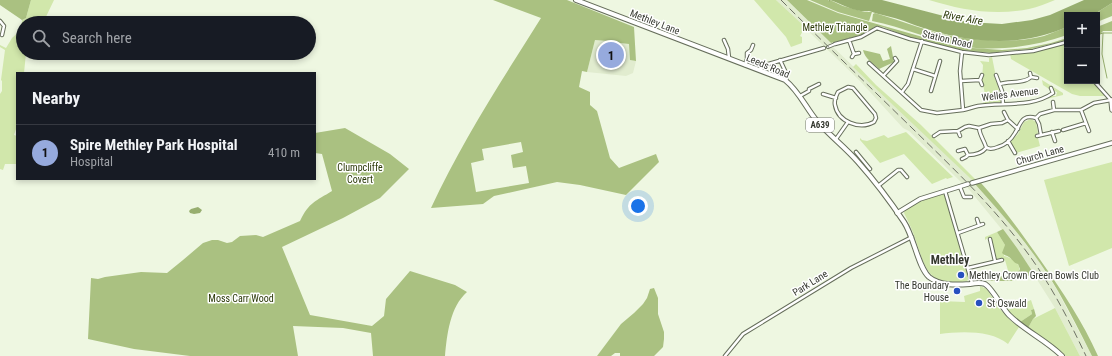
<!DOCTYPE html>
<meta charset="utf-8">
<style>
body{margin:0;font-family:"Roboto Condensed",sans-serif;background:#242831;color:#f1f3f6}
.controls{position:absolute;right:12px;top:12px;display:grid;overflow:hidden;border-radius:0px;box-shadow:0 2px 6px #0003}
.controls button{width:36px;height:36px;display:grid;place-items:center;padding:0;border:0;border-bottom:1px solid #363941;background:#171b24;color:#f1f3f6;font:20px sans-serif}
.you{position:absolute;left:638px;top:206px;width:14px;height:14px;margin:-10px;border:3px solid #fff;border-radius:50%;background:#1a73e8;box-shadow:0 0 0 6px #1a73e833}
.badge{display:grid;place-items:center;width:26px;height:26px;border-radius:50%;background:#96aadd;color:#111;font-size:13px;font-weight:700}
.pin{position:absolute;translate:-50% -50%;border:2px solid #fff;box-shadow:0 1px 4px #0006}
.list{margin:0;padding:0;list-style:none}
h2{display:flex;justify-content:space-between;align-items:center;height:52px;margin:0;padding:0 16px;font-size:17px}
h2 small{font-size:13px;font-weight:400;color:#9ea1a6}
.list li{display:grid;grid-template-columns:26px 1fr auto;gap:12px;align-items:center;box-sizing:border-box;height:56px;padding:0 16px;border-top:1px solid #363941}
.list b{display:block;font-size:15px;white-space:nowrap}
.list p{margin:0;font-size:13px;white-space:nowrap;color:#9ea1a6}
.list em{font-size:13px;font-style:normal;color:#9ea1a6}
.icon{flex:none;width:22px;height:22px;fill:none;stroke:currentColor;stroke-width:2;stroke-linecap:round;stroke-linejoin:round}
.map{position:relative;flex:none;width:1112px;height:356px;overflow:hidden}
.search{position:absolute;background:#171b24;box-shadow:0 2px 6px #0003;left:16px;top:16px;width:300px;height:44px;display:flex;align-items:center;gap:10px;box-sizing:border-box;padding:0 14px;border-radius:22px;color:#9ea1a6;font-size:15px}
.panel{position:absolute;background:#171b24;box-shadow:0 2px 6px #0003;left:16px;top:72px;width:300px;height:108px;border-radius:0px}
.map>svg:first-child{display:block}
.built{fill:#e1eccf}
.green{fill:#d1e7ab}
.forest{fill:#aac181;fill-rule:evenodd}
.water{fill:#97ae6f}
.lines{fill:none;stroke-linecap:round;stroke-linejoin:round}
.stream{stroke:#97ae6f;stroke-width:1}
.pedestrian-casing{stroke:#666e5b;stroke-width:4}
.minor-casing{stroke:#666e5b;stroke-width:4.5}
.tertiary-casing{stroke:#666e5b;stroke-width:5.5}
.primary-casing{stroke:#666e5b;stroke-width:6}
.pedestrian{stroke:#fff;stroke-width:2}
.minor{stroke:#fff;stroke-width:2.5}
.tertiary{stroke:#fff;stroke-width:3.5}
.primary{stroke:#fff;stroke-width:4}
.rail{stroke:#6e7265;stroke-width:1;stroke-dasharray:8 4;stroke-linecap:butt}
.poi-dot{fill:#2750bf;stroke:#fff;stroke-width:1.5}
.labels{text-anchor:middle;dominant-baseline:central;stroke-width:3;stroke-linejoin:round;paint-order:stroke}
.shield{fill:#fff;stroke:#72746d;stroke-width:1}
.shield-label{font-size:9px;font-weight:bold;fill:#35382f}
.street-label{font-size:10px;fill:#35382f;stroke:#fff}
.park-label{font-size:10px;fill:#2a3807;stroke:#fff}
.poi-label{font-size:10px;fill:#35382f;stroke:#fff;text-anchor:start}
.water-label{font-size:11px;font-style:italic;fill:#2d3b0c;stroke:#fff}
.quarter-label{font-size:12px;font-weight:bold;fill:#35382f;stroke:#fff}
</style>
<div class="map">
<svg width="1112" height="356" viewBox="0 0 1112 356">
<rect width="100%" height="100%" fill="#eef7e1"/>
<path class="built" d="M776,0H787L831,43L833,46V47L973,181H970L974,185L975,184L1001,212L1038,260L1057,290L1092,356H1080L1055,308L1017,248L967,187L970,186L966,182L963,184L909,131L903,128L860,81Z
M595,40L608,41L607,50L619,51L620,43L630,44V60L636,61L633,73L626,76L587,72Z"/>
<path class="green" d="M31,0H54L43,23H23V53H26L24,73H17V126L14,135L17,136V164H5L3,170L0,169V94L2,91V81L1,80L5,50L0,47V45L6,48L12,38L21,30L22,20L26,18Z
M754,0H776L805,27L800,36L802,37V43L791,47L786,37Z
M929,0H1055C1047,3 1038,7 1029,9C994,16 962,10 929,0Z
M1067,44V81H1092L1106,96H1080L1072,94L1016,62L1011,59L1010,54L1031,53Z
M992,57L995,72L994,76L998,86L1001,102L983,104L984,99H986L982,80L983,65L980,61L989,62V58Z
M856,64L876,85L921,125L976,180L973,181L853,67Z
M1042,80L1063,93V95L1046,99L1052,96H1056L1057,92L1054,91L1052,87L1049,89L1043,85Z
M1031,119L1036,122L1038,133L1035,135L1036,138H1038L1040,146L1016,153L1010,142L1018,134L1024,122Z
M906,132L953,177L947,179L946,178L932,184L904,154L880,163L860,140V138L862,140L867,141L884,135L888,138Z
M1112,162V248L1069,266L1044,180Z
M942,194L945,195L967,268L970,278L967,281C929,289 925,268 915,238C912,229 908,221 904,213L905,210L920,201Z
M997,232L1005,245L1004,256C1012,258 1021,263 1019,271L1009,274L1005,260L1003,261L1002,258L996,259L991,238L989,237L985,240V237Z
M980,286L987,289L998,307L1011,321L1019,327L1008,344C992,330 960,331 940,334V301L965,302L964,296L980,291Z
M1031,300L1034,309L1031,310L1032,314L1020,322L1007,310L1024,305V303Z
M1055,308L1080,356H1066L1049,342L1028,328L1033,319Z"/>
<path class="forest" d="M0,0H31L26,18L22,20L0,5Z
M493,0H567L634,27L636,61L630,60L629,44L620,43L619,51L607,50L608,41L595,40L587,72L582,71L579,87L590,92V105L597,111L610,158L619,168L656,154L659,162L626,195L580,185L557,182L494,196L483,204L431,208C462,141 502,80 541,18ZM521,142L523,152L511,155L513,168L526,166L529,183L476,192L471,163L484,160L482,149Z
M787,0H807L838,13L958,47L1002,50L1027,48L1051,43L1067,38V40L1031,49L1005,51L992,53L959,50L920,39L911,38L883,27L876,26L862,35L831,43Z
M810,0H828V1L830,0L843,6L865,12H872L869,21L838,12Z
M1112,3V16L1097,22V15H1093Z
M875,13C902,21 931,33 958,37C986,41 1017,43 1044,36C1052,33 1059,30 1067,27V35C1033,47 996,52 961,46C931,40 902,27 872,21L873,14Z
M1112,21V31H1103L1097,38V27Z
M891,46L894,62L879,69C873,63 865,59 863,50L880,54L883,61L890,59L887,49Z
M345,128L390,154L409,169L380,198L343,218L282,247L310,315L372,326L384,316L386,299L410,271L455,285L467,292C450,307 447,334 445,356H373L371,333L343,328L293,326L298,356H190L134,349L88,339L91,278L98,279L105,277L141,272L167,273L183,260L203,243L212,240H218L227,243L232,242L240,236L256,235L263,237L300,221C309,202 316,201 332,191L322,154L315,153V133Z
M981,183C1003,207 1022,234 1041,261C1062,291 1083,322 1098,356H1092C1081,334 1070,312 1058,291C1035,252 1005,217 975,184Z
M1003,229L1017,248L1034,274L1011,281H985L1019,271L1020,269L1018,264C1014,263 1013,260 1009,257C1006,255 1005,256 1002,253L1005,245L997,232Z
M654,288L658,298V314L664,332V339L663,347L654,356H620V353H615L611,356H597L621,324L634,313L643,304L647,298L650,289Z
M1034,309L1036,316L1033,319L1028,328L1020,322L1032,314L1031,310Z"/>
<path class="water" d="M828,0H882L967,22L1002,24L1032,20L1050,15L1084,0H1112V3L1093,15H1067V27C1059,30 1052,33 1044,35C998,48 947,38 904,21C893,17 880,15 869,11C856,13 842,4 830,0V2Z
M198,207L202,210L200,213L194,214L190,213L189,211L191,209Z"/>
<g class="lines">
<path class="stream" d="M1103,33L1102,54L1107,78
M1097,35L1103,33H1112"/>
<defs>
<path id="pedestrian" d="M828,47L835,44"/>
<path id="minor" d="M0,21L4,26L2,35
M724,40L728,49L729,58
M849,40L854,54L852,57
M835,44L861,37L877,28L910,39L919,41L962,52L989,55L1033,51L1067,42
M962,52L960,71L963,110C968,109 973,107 978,106C1002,102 1032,108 1053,93L1051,88
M854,54L859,53
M780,60L787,75L786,80
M869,63L921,110L937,113L963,110
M745,65L747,59V53L751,50L753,45
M913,69L935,76
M760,70L761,67L765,65L824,48
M884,75L897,61L895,58
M982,75L980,80L982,85
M996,75L1002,91L1003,104
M1031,77L1037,78
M961,81L980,80
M1000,84C1009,81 1024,84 1031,77L1030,73
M848,87L853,88L875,114L876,118L874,122C860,130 838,122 835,105C834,101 836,96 838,92Z
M931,91L940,61
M902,92L908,84L922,41
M823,94L836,98
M800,96L809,91V89L819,84
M1053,102L1054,110
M1081,110L1089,131
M1004,112L1008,120L1018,129
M1036,118L1039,124L1041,135
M979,128C980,136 984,140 986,147C989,150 993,149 998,147C1005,145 1011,140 1015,133C1021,124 1021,114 1036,118L1040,114L1054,110H1081L1094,103L1111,100L1094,81
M1063,130L1086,123
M958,131L960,136
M1052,132L1055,141
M934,136L940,132L958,131L965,127L969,126L979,128L991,124L1002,123L1008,120
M1037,136L1059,131
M836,139L848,122
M1008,141L1015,153
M958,151L965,149L968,155C974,155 982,153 986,148
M856,152L870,169
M962,159L966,157L968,155
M878,186L898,170H901L907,177
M960,187L964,197H971
M945,191L972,283
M977,219L979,225
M958,233L983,224
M990,239L995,261
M968,268L1002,260
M725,356L743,334L851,268L912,237"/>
<path id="tertiary" d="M1112,100H1111L1112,110
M972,183L1112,143
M897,213L920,199L968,184"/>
<path id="primary" d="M576,0L785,80C799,91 806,108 817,121C830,136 845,147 858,162C874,180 890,201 904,222C914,237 918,267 929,277C940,286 957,285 970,284C975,283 980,282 985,284C993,289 1002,308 1009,315C1025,331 1046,340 1062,356"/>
</defs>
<use href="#pedestrian" class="pedestrian-casing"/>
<use href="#minor" class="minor-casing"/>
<use href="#tertiary" class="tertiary-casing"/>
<use href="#primary" class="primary-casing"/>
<use href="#pedestrian" class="pedestrian"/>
<use href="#minor" class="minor"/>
<use href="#tertiary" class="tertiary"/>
<use href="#primary" class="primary"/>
<path class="rail" d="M781,0C825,44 869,86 913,129C953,168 993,206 1026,251C1050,283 1069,320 1086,356"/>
</g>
<g class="poi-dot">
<circle cx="961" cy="275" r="4"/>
<circle cx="957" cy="291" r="4"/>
<circle cx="979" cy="303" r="4"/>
</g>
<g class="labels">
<rect class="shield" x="806" y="118" width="28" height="14" rx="3"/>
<g class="shield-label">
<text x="820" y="125">A639</text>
</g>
<g class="street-label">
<text transform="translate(655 22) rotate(21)">Methley Lane</text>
<text transform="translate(947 39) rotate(13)">Station Road</text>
<text transform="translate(768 66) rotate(23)">Leeds Road</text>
<text transform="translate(1010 94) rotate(-7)">Welles Avenue</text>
<text transform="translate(1040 155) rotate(-16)">Church Lane</text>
<text transform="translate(810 283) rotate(-32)">Park Lane</text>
</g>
<g class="park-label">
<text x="835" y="27">Methley Triangle</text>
<text x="360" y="167">Clumpcliffe<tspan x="360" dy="12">Covert</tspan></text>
<text x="241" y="298">Moss Carr Wood</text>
</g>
<g class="poi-label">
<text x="969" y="275">Methley Crown Green Bowls Club</text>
<text x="949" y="285" text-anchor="end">The Boundary<tspan x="949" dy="12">House</tspan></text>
<text x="987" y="303">St Oswald</text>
</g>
<g class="water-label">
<text transform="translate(963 18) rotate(10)">River Aire</text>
</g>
<g class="quarter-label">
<text x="950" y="260">Methley</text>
</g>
</g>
</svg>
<div class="controls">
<button>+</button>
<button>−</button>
</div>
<div class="you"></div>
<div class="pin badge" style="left:611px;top:55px">1</div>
<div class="search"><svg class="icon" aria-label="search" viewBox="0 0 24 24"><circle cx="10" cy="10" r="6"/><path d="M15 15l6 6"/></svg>Search here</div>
<section class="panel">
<h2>Nearby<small></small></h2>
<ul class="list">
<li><span class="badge">1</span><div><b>Spire Methley Park Hospital</b><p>Hospital</p></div><em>410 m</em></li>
</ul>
</section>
</div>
